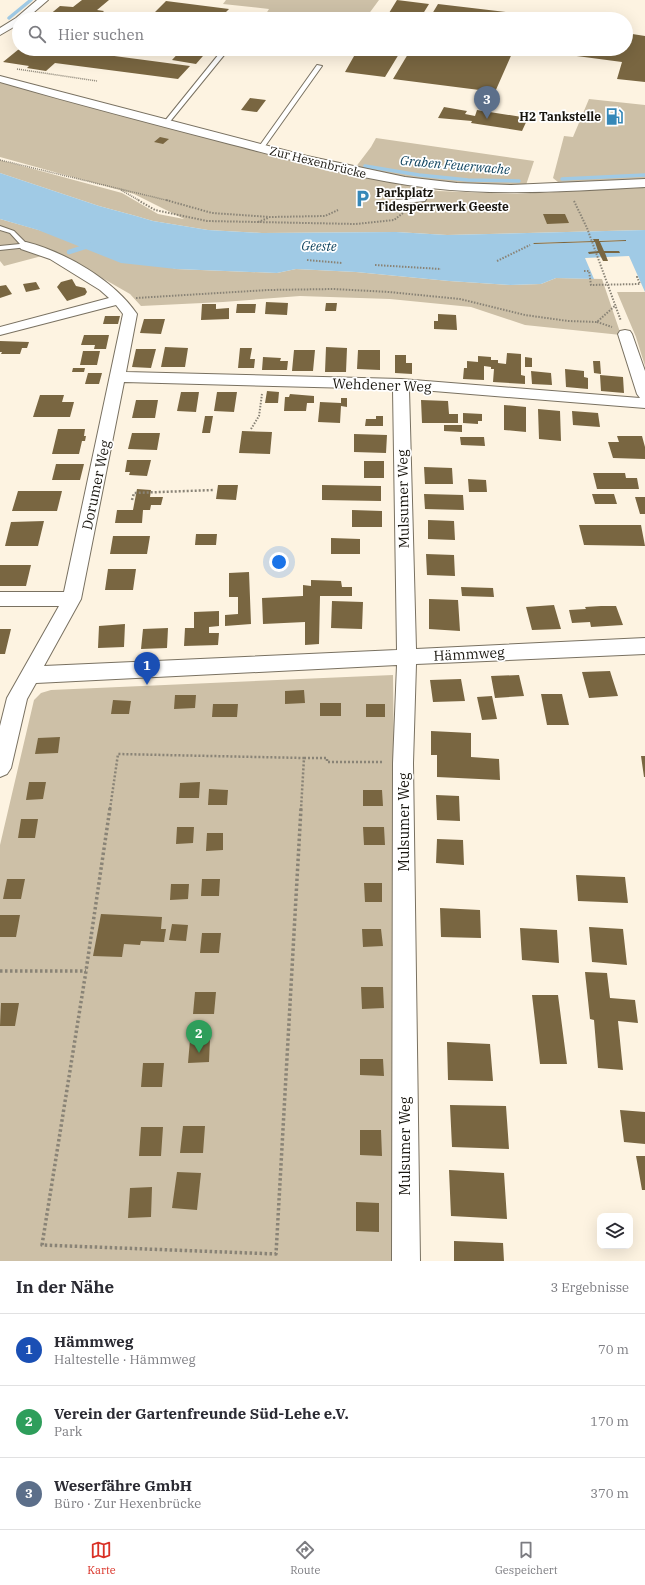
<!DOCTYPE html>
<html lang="de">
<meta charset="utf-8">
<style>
body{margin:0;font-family:"IBM Plex Serif",serif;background:#f2f2f3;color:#2b2b33}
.controls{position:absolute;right:12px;bottom:12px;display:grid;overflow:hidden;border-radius:8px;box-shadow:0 4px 16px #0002}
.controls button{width:36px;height:36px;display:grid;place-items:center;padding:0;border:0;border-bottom:1px solid #e1e1e2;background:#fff;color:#2b2b33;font:20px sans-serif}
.you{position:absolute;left:279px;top:562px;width:14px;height:14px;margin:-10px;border:3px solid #fff;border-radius:50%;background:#1a73e8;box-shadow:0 0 0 6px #1a73e833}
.badge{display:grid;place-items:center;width:26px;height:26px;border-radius:50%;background:#d93025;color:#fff;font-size:13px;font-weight:700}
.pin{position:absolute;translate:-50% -33px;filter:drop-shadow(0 1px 2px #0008)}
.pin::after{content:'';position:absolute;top:21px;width:14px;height:12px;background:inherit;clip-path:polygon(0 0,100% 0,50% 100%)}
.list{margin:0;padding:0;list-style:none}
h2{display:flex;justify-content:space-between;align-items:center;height:52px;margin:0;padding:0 16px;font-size:17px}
h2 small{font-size:13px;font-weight:400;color:#7c7c81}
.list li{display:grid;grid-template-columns:26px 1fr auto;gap:12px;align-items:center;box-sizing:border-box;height:72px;padding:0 16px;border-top:1px solid #e1e1e2}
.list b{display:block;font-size:15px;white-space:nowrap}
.list p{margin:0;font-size:13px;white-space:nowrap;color:#7c7c81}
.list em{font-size:13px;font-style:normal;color:#7c7c81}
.icon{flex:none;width:22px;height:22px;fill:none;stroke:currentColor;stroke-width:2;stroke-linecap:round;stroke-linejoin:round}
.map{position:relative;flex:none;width:645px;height:1261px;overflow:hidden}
.search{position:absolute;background:#fff;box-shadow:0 4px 16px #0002;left:12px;right:12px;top:12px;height:44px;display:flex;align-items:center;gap:10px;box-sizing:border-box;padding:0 14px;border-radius:22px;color:#7c7c81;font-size:15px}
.sheet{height:268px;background:#fff}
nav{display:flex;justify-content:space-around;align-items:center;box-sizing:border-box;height:56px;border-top:1px solid #e1e1e2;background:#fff;font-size:11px;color:#7c7c81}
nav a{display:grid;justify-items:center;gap:2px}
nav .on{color:#d93025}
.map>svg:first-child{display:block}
.green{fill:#cdc0a7}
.water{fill:#a0cae5;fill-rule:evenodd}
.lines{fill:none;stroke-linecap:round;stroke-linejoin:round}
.stream-far1{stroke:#a0cae5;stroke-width:3.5}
.stream{stroke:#a0cae5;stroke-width:4.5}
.building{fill:#796641}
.service-casing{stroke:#797161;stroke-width:2}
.minor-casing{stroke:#797161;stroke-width:2}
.path-far3{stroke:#898376;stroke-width:1.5;stroke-dasharray:1 1;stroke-linecap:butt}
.path-far2{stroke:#898376;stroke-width:2;stroke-dasharray:1.5 1.5;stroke-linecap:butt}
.path-far1{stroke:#898376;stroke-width:2.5;stroke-dasharray:2 2;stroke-linecap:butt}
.path{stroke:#898376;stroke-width:3.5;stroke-dasharray:2.5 2.5;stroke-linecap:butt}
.service{fill:#fff;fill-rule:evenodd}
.minor{fill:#fff;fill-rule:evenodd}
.labels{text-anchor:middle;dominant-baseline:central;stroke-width:3.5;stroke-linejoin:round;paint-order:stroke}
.far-poi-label{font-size:12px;font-weight:bold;fill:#19160f;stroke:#fff;text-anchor:end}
.far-street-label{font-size:12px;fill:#19160f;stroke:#fff}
.far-water-label{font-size:13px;font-style:italic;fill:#063c58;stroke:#fff}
.street-label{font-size:14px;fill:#19160f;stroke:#fff}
</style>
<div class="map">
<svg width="645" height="1261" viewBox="0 0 645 1261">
<rect width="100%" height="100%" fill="#fdf3e1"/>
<path class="green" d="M226,0H379L365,19H283L264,17L269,9L223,4Z
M0,82L355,175L438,191L517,194L645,187V230L447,235L396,232L262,233L208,230L153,221L136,216L99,206L0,173V160L122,193L158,214L184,219L134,194L0,157Z
M589,99L645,105V179L570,184L558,182L553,178L564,136L573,137Z
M376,138L534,161L526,185H483L434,182L355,168L371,147Z
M0,219L176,269L277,273L296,269L356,272L449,281L510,285L541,284L556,278L602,279L621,335L525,325L471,307L390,299L300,296L223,302L141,306L130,294L57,252L4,266L0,261Z
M617,292H645V366L636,337Z
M393,675L400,1261H0V845L34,700L41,693L51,690Z"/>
<path class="water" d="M0,173L99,206L136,216L153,221L208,230L262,233L396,232L447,235L645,230V292L629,256L585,258L594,279L556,278L541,284L510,285L449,281L356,272L296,269L277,273L176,269L121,263L38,230L0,219ZM626,240V241L534,244L533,243Z"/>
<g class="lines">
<path class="stream-far1" d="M9,18L31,0
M365,166L419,175L468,180L519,181
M562,179L645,175"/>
<path class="stream" d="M69,252L91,245"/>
</g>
<path class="building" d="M82,0H109L97,10L104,11L96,19H53L56,17L48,16L60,6L73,7Z
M397,0L429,4L421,17L389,13Z
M166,1L229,9L222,16L236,19H175L151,16Z
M438,4L531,15L529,19H429Z
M626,33L645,36V82L617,79L622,62L569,55L571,49H626Z
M19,49H48L44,53L63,55L69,50L190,66L178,79L55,63L46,71L27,68L29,66L3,62Z
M182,49H209L196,64L172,60Z
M358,49H402L385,77L345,72Z
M411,49H514L495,92L393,79Z
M530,49H549L548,52Z
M250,98L266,100L257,112L241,110Z
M444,107L467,111L465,114L475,116L477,110L528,118L522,131L471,123L472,121L438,118Z
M160,137L169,139L163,144L154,142Z
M543,214H565L569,223L547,224Z
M593,239H599V241L626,240V241L600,242L604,251H619L620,253H605L608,261H603L599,253L589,254L588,252L598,251L595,242L534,244L533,243L594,241Z
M72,279L76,286L85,288L87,292L85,295L67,301L57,287L61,282Z
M36,282L40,289L26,292L23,284Z
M6,285L12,294L0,298V286Z
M266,302L288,303L287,315L265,314Z
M326,303H337L336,311H325Z
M202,304H216V309L229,308V319L201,320Z
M237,304H256L255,313H236Z
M438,314L456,315L457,330L434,329V321H438Z
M105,316H120L118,324H103Z
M144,319H165L161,334L140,333Z
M84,335H109L106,349H94L95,345H81Z
M0,341L29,342L27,348H22L20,354H1L2,352H0Z
M165,347L188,348L185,367H161Z
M326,347L347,348L346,372H325Z
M240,348H252L250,359H255L254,368H238Z
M136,349H156L151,368L132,367Z
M294,350H315L313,371H292Z
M358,350H380V370L357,369Z
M83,351H100L97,365H80Z
M507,353L521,354V375L525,376V384L493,382L494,369H491V367L484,366V380L463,379L464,368H467V361L478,362V356L491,357V360H498V363L506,364Z
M395,355H406V363H412V374L395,373Z
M263,357L281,358L280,361H288L287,370H262Z
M525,357L532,358V367H525Z
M593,361H600L601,374L594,373Z
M73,368H85L84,372H72Z
M565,369L584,371V377L588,378V389L566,387Z
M531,371L551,373L552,385L532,384Z
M88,373H102L99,384H85Z
M600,375L623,377L624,393L601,391Z
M267,391L279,392L278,403H265Z
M181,392H199L196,412L177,411Z
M217,392H237L234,412L214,411Z
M290,394L314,396V403H307L306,411H284L285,397H289Z
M40,395H64L62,402H74L70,417H33Z
M341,398H347V407L341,406L340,423L318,422L320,402L341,403Z
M136,400H158L155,418H132Z
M421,400L448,401L449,414H458V423H422Z
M504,405L526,407V432L504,430Z
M538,409L560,411L561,441L539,439Z
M572,411L598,413L600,427L573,425Z
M463,413L482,414V421H478V424L463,423Z
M205,416H213L210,433H202Z
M376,416H383V426H365L366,419H376Z
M444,425H462V432L444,431Z
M58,429H85L84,436H86L85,441H82L79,454H52Z
M242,431L272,432L270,454L239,453Z
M132,433H160L157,450L128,449Z
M354,434L387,435L386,453L354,452Z
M617,436H642L645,447V459L613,458L608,442H619Z
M460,437H484L485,446L461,445Z
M127,460H151L147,476L129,475L130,472H125Z
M364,461H384V478H364Z
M56,464H84L80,480H52Z
M424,467L452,468L453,484H425Z
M593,473H625L626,478H637L639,489H597Z
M468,479L486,480L487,492H469Z
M218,485H238L236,500L216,499Z
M322,485L381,486V501L322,500Z
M137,489L151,490L150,497H163L161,505H151L150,510H143L142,523H115L117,510H133Z
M18,491H62L57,511H12Z
M424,494L463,495L464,510L425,509Z
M592,494H614L617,504H595Z
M635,497H645V514H640Z
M352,510L382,511V527H352Z
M428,520L454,521L455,540L428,539Z
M44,521L38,546H5L11,522Z
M579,525H641L645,546L584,545Z
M196,534H217L216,545H195Z
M113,536H150L147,554H110Z
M331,538L360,539V554H331Z
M426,554L454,555L455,576L427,575Z
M0,565H31L26,586H0Z
M108,569H136L133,590H105Z
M249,572L251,624L225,626V615L238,614V597H229V573Z
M311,580L341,581L342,587H352V596H320L319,644L305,645V622L263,624L262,598L303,596V585L311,586Z
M461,587L493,588L494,597L462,596Z
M429,599L458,600L460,631L429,629Z
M332,601L363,602L362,629L331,628Z
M554,605L561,629L532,630L526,607Z
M601,606H616L623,625L591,627L590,622L572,623L569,610L586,609L585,607Z
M219,611V626L209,627V633H219L218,645L184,646L185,628H194V612Z
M125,624L124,647L98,648L99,626Z
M168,628L167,648L141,649L143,629Z
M0,629H11L5,654H0Z
M610,671L618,696L589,698L582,672Z
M519,675L524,696L495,698L491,676Z
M461,679L465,701L433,702L430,680Z
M304,690L305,703L285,704V691Z
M541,694H562L569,725H547Z
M175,695H196L195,708L174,709Z
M492,696L497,719L482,720L477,697Z
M113,700L131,701L129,714H111Z
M320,703H341V716H320Z
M213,704H238L237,717H212Z
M366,704H385V717H366Z
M431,731L471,733V757L499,759L500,780L437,777V755H431Z
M60,737L58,753L35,754L38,738Z
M641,756H645V777H644Z
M29,782H46L43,799L26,800Z
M200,782L199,798H179L180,783Z
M209,789L228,790L227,805H208Z
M363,790H382L383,806H363Z
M436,795L459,796L460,821L437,820Z
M21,819H38L35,838H18Z
M177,827H194L193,843L176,844Z
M363,827H384L385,845H364Z
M207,833H223V850L206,851Z
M437,839L463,840L464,865L436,863Z
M576,875L625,877L628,903L578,901Z
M7,879H25L21,899H3Z
M202,879H220L219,896H201Z
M364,883H382V902H365Z
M171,884H189L188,899L170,900Z
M440,908L480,910L481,938L441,937Z
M101,914L162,917L161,929H166L164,942L141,941L140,945L124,944L122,957L93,956Z
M0,915H20L16,937H0Z
M172,924L188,925L186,941L169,940Z
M589,927L623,929L627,965L592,962Z
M520,928L557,930L559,963L522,960Z
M362,929H381L383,946L363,947Z
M202,933H221L219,953H200Z
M585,972L607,973L610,998L635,1000L638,1023L618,1021L623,1070L598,1068L594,1020L590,1019Z
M361,987H383L384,1008L362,1009Z
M195,992H216L214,1014H193Z
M532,995H558L567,1064H540Z
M1,1003H19L15,1026H0Z
M210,1039L209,1062L188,1063L190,1040Z
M447,1042L490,1044L493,1081L448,1080Z
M360,1059H383L384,1076L360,1075Z
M143,1063H164L162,1087H141Z
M450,1105L506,1106L509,1149L452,1147Z
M620,1110L645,1112V1144L624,1142Z
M183,1126H205L203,1153H180Z
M141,1127H163L161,1156H139Z
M360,1130H381L382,1156L360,1155Z
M636,1156H645V1190H642Z
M449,1170L504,1173L507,1219L451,1216Z
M177,1172L201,1173L197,1210L172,1208Z
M152,1187L151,1217L128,1218L130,1188Z
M356,1202L379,1203V1232L356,1231Z
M454,1241L503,1243L504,1261H454Z"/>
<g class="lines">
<defs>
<path id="service" d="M223,49H229L168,124H164V122Z
M317,65L322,66L263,149H259L258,148Z
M430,183L435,184L425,201L395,204L392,202L395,200L421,198Z
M0,226L14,231L28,245V247L0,250V246L20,244L10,233L0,230Z"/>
<path id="minor" d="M37,0H48L26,19H19V24L0,35V28L16,18Z
M0,76L307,156L405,177L457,183L511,185L645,179V187C574,191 502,196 430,188C362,180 296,161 230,144C153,124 76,104 0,82Z
M26,242C65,252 114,280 137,314L126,372L401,379L640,398L637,394L618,334L620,331L625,330L630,331L632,334L645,371V408L409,389L416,649L645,638V654L416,664L413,763L420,1261H392L393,763L397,665L36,683L27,699L11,768L7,774L0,777V726L7,698L59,606H0V592H64L123,314L116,305L0,335V327L109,298L100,290L50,259L21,249L19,246L21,243ZM124,382L393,389L397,650L44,666L81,599Z"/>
</defs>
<use href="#service" class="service-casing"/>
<use href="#minor" class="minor-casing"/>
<path class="path-far3" d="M17,69L97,81
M0,160L170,201
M121,190L140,201"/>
<path class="path-far2" d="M138,200L155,210L207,221L356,224L394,220L403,213
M166,200L212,213L270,217L325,216L338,210
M574,201L587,228L621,321
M258,222L268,218
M307,260L342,263
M497,261L530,245
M375,265L441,269
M584,271H589L591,285L640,284L637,277H639
M136,298L268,290L334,289L389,292L460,299L525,315L568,321L597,322L616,305
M597,322L612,327
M251,429L259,416L262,394"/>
<path class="path-far1" d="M132,500L134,493L214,490
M304,758H327V762H383
M110,809L118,754L304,758L301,809"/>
<path class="path" d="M110,808L86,971L42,1245L276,1254L301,808
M0,971H86"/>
<use href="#service" class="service"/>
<use href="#minor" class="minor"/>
</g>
<defs>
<symbol id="fuel-bare" viewBox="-9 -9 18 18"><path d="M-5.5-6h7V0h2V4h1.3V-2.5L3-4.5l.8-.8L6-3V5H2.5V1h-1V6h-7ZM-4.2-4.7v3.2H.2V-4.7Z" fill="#3588b8" stroke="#fff" stroke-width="2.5" paint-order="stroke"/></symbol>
<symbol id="parking-bare" viewBox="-9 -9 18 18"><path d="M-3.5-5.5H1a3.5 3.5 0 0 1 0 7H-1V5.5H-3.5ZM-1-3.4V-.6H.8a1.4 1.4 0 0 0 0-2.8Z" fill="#3588b8" stroke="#fff" stroke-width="2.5" paint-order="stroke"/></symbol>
</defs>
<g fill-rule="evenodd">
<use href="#fuel-bare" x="602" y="104" width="25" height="25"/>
<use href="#parking-bare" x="350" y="186" width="25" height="25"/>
</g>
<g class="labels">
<g class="far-poi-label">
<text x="601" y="116">H2 Tankstelle</text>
<text x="376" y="192" text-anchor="start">Parkplatz<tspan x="376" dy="14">Tidesperrwerk Geeste</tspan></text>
</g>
<g class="far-street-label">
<text transform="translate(318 162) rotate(14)">Zur Hexenbrücke</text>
</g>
<g class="far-water-label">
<text transform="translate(455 165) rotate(5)">Graben Feuerwache</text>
<text transform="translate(319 246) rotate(1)">Geeste</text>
</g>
<g class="street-label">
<text transform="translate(382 385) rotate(2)">Wehdener Weg</text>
<text transform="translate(96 485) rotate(-78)">Dorumer Weg</text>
<text transform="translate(403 499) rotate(-91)">Mulsumer Weg</text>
<text transform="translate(469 654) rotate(-3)">Hämmweg</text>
<text transform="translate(404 822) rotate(-90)">Mulsumer Weg</text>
<text transform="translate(405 1146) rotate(-90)">Mulsumer Weg</text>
</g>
</g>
</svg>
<div class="controls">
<button><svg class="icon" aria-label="layers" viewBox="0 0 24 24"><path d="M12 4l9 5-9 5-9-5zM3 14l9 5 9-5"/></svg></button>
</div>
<div class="you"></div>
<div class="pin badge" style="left:147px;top:685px;background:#1a4fb4">1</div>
<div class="pin badge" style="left:199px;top:1053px;background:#2e9e5b">2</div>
<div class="pin badge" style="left:487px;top:119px;background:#5c6f8a">3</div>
<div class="search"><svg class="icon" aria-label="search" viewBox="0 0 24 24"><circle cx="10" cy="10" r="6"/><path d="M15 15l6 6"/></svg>Hier suchen</div>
</div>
<section class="sheet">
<h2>In der Nähe<small>3 Ergebnisse</small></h2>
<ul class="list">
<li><span class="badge" style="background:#1a4fb4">1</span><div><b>Hämmweg</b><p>Haltestelle · Hämmweg</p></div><em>70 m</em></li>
<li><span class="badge" style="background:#2e9e5b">2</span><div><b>Verein der Gartenfreunde Süd-Lehe e.V.</b><p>Park</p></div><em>170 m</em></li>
<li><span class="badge" style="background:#5c6f8a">3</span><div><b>Weserfähre GmbH</b><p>Büro · Zur Hexenbrücke</p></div><em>370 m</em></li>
</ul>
</section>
<nav>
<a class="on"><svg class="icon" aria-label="map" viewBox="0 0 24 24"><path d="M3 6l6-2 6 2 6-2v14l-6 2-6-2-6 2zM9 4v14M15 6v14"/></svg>Karte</a>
<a><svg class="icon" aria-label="directions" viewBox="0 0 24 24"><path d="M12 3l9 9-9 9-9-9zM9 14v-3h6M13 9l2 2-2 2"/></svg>Route</a>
<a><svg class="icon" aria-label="saved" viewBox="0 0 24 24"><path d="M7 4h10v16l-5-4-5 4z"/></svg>Gespeichert</a>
</nav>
